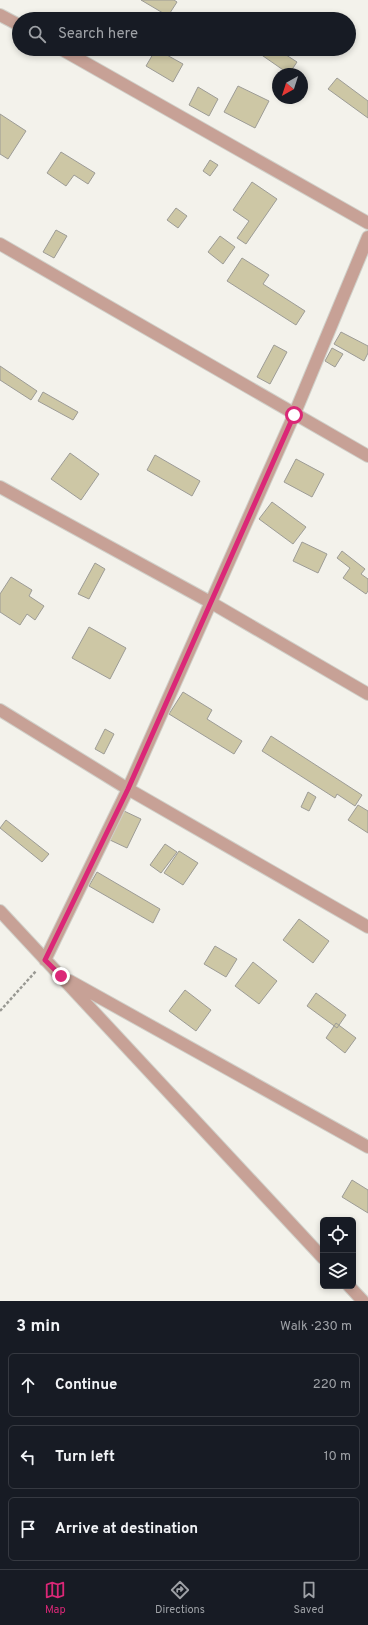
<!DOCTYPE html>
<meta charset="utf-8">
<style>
body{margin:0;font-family:Overpass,sans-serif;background:#242831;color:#f1f3f6}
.controls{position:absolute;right:12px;bottom:12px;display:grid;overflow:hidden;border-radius:6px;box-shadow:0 2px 6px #0003}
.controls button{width:36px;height:36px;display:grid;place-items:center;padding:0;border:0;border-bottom:1px solid #363941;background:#171b24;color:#f1f3f6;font:20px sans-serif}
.compass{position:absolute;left:272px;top:68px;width:36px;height:36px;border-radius:50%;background:#171b24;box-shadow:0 2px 6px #0003;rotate:219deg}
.stop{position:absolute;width:12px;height:12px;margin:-9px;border:3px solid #db2777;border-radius:50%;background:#fff}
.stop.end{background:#db2777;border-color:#fff;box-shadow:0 1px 4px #0008}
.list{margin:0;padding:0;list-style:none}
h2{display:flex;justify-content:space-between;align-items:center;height:52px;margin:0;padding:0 16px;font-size:17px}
h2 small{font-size:13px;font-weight:400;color:#9ea1a6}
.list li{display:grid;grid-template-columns:26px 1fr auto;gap:12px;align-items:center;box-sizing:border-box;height:64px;margin:0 8px 8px;padding:0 8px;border:1px solid #363941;border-radius:6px}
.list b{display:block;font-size:15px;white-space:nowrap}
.list em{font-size:13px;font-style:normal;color:#9ea1a6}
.icon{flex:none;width:22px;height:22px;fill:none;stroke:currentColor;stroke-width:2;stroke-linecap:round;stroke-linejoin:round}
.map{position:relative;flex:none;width:368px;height:1301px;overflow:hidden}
.search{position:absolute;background:#171b24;box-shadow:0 2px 6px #0003;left:12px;right:12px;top:12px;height:44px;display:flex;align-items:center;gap:10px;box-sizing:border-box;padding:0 14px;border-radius:22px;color:#9ea1a6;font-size:15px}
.sheet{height:268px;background:#171b24}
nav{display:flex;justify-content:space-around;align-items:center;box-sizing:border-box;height:56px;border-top:1px solid #363941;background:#171b24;font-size:11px;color:#9ea1a6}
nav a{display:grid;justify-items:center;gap:2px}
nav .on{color:#db2777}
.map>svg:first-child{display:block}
.building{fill:#cdc7a5;stroke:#9d9c96}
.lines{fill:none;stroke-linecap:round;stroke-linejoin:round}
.street-casing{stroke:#d0d0c9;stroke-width:14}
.path{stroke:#999993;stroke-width:2.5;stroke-dasharray:3 2;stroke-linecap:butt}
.street{stroke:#c7a196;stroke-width:12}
.route{stroke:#db2777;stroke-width:5}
</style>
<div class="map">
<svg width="368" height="1301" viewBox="0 0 368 1301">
<rect width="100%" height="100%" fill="#f3f2eb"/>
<path class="building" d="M141,0H174L177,2L168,16Z
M156,49L183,64L173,82L146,66Z
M253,49H277L297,62L289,74Z
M337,78L368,101V118L328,89Z
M238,86L269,101L255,128L224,112Z
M198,87L218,99L209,116L189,105Z
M0,114L26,131L8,159L0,154Z
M61,152L95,173L88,184L74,175L66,186L47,173Z
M210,160L218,165L210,176L203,171Z
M252,182L277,199L246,244L237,238L249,221L233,210Z
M176,208L187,216L178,228L167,220Z
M56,230L67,236L54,258L43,252Z
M220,236L235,247L223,264L208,252Z
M242,258L269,275L263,284L305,311L296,325L227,281Z
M341,332L368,346V353L364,361L334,344Z
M274,345L287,352L270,384L257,377Z
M332,348L343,354L335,367L325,361Z
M0,366L37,391L31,400L0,380Z
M43,392L78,412L73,420L38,401Z
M70,453L99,474L81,500L51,479Z
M155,455L200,481L192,496L147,470Z
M296,459L324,474L312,497L284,482Z
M272,502L306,527L293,544L259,519Z
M302,542L327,554L318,573L293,561Z
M342,551L365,569L361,574L368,579V591L366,594L343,578L350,568L337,558Z
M95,563L105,569L89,599L78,594Z
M11,577L32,590L29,596L44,606L35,620L27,614L20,625L0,612V594Z
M89,627L126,648L110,679L72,658Z
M183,692L212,710L207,719L242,741L234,754L169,714Z
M105,729L114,734L104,754L95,749Z
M271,736L362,795L355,806L337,794L335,798L262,751Z
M308,792L316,797L309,811L301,807Z
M358,805L368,811V833L348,820Z
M124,811L141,819L127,848L110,840Z
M6,820L49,854L42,862L0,828Z
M165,844L177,852L161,873L150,865Z
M179,851L198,863L183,885L164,873Z
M97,872L160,909L153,923L89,886Z
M299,919L329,941L313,963L283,940Z
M215,946L237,959L226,977L204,964Z
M253,962L277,981L259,1004L235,986Z
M185,990L211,1010L196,1031L169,1011Z
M316,993L346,1015L337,1028L307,1006Z
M336,1023L356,1038L345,1053L326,1038Z
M352,1180L368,1190V1213L342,1197Z"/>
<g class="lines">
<defs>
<path id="street" d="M0,15L19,25
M61,49L368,223
M0,244L368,456
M0,487L210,602L368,694
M0,710L128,789L368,927
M0,911L323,1258
M45,960L128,789L294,415L368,237
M70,981L368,1147
M349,1286L363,1301"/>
</defs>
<use href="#street" class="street-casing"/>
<path class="path" d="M0,1011L36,971"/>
<use href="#street" class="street"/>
</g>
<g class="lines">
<path class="route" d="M61,976L45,960L128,789L294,415"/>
</g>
</svg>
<div class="controls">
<button><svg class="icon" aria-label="locate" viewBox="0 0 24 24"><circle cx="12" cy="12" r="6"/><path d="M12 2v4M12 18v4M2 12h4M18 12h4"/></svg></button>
<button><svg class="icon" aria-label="layers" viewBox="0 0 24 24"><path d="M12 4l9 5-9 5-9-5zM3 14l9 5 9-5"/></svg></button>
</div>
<svg class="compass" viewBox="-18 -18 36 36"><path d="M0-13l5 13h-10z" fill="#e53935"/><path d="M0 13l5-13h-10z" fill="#9ea1a6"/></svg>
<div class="stop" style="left:294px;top:415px"></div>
<div class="stop end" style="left:61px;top:976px"></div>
<div class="search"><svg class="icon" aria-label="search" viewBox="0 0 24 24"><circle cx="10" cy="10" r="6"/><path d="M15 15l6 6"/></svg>Search here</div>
</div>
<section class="sheet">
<h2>3 min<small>Walk · 230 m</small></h2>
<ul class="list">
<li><svg class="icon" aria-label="ahead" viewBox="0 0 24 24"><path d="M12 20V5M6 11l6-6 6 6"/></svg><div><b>Continue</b></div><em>220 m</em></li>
<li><svg class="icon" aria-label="left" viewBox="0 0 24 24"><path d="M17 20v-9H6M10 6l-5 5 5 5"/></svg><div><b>Turn left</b></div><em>10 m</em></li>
<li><svg class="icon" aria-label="arrive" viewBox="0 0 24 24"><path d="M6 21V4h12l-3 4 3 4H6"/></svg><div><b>Arrive at destination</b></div></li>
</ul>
</section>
<nav>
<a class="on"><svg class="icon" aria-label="map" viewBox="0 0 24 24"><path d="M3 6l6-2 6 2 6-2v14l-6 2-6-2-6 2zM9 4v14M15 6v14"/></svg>Map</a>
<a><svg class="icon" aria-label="directions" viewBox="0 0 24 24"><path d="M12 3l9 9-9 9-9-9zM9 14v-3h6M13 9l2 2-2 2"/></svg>Directions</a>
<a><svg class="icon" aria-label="saved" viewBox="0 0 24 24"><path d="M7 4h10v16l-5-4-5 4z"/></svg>Saved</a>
</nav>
